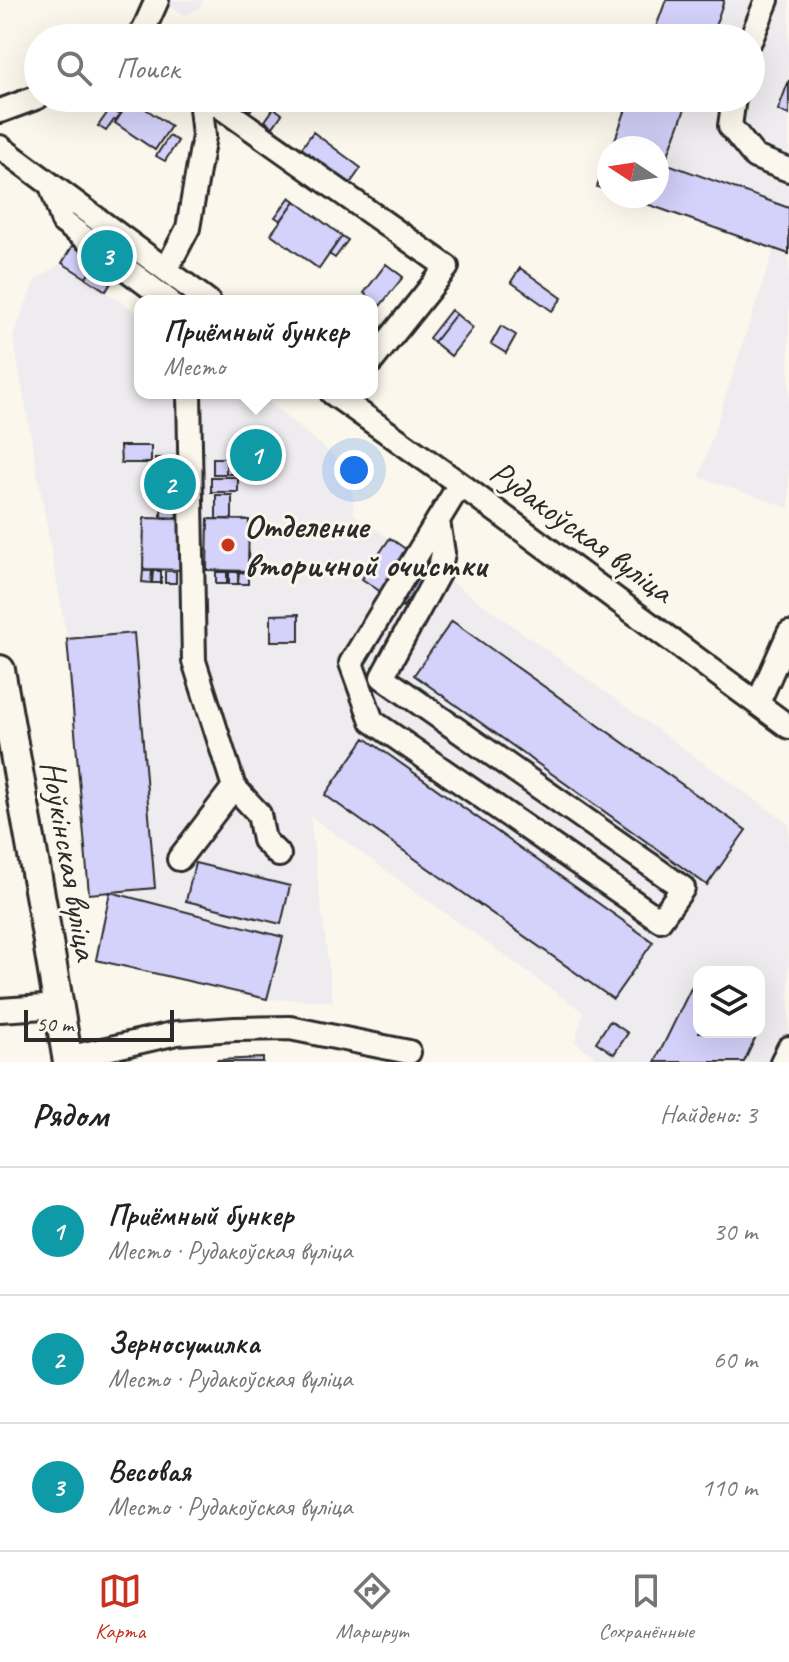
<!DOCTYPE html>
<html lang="ru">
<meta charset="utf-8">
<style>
body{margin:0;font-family:Caveat,sans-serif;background:#f6f6f6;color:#222}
.controls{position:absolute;right:24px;bottom:24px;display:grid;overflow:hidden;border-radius:16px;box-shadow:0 8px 32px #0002}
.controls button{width:72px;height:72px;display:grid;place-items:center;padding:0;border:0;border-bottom:2px solid #e0e0e0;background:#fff;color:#222;font:40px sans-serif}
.compass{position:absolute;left:597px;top:136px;width:72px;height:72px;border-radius:50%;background:#fff;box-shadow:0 8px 32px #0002;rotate:282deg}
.scale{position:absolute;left:24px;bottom:20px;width:150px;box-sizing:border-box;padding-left:8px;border:4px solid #2b2b2b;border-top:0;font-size:22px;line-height:28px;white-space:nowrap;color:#2b2b2b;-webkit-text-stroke:6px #fbf7ec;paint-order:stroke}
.you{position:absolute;left:354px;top:470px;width:28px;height:28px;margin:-20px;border:6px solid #fff;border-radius:50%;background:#1a73e8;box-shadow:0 0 0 12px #1a73e833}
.badge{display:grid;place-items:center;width:52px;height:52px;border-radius:50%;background:#c8321e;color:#fff;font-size:26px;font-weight:700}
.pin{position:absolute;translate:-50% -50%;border:4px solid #fff;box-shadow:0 2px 8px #0006}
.popup{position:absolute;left:134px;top:295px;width:244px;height:104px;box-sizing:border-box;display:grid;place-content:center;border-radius:16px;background:#fff;filter:drop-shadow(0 2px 6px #0005);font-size:26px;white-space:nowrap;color:#767676}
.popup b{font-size:30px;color:#222}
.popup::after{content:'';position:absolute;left:50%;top:100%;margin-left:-16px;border:16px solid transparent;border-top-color:#fff}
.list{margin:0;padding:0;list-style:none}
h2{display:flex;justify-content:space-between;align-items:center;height:104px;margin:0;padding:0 32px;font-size:34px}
h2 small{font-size:26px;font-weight:400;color:#767676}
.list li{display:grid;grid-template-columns:52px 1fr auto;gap:24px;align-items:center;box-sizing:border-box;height:128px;padding:0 32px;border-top:2px solid #e0e0e0}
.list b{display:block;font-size:30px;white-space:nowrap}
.list p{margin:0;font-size:26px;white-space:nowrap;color:#767676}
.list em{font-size:26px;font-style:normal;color:#767676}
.icon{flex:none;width:44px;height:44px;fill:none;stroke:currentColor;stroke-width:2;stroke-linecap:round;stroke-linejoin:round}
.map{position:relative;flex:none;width:789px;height:1062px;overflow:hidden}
.search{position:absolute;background:#fff;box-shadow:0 8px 32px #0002;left:24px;right:24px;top:24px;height:88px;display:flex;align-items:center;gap:20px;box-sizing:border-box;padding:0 28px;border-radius:44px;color:#767676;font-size:30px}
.sheet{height:488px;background:#fff}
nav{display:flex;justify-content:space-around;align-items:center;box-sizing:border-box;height:112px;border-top:2px solid #e0e0e0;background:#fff;font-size:22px;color:#767676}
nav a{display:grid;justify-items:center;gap:4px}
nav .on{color:#c8321e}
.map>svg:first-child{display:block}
.built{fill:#efecf0;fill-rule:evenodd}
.building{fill:#d4d1fa;stroke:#2b2b2b;stroke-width:2}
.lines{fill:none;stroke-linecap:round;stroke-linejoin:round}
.minor-casing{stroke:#2b2b2b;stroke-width:28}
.major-casing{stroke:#2b2b2b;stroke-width:34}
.minor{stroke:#fbf7ec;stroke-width:22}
.major{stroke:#fbf7ec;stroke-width:28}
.poi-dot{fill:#c8321e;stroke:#fbf7ec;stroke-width:3}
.labels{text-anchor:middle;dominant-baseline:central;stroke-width:6;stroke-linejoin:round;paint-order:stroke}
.poi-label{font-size:34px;font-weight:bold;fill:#2b2b2b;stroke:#fbf7ec;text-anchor:start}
.street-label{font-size:34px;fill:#2b2b2b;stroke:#fbf7ec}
</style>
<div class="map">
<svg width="789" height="1062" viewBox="0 0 789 1062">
<rect width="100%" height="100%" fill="#fbf7ec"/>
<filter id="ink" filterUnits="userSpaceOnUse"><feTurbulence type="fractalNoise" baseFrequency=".0125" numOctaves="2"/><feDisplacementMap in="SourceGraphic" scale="16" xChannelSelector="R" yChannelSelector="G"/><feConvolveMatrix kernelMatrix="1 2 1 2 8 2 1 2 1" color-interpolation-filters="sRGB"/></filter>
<g filter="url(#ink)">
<path class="built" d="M160,0H203L199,9L185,15Z
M666,0H789V508L699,477L774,249L624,196H657V148H612L630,98H751V38H652Z
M62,263L140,315V393H258L350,469L354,514L431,567L789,824V1062H601L575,1042L583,1012L310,816L333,1001L267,999L96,960L110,893L89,894L67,639L13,336L35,280ZM699,972H759V1032H699Z"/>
<path class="building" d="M666,0H724L711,38H652Z
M789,80V115L778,110Z
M116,98L131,99L120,115L110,109Z
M241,98H258L250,111L238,102Z
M630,98H689L665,163L789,208V254L624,196H657V148H612Z
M131,99L171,126L155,150L115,123Z
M274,108L282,114L273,127L265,121Z
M110,109L120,115L116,121L114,120L106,131L98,126Z
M313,132L361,168L349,185L301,149Z
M169,136L178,141L165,161L156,156Z
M609,155V191L597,187Z
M290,197L295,201L281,221L275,217Z
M295,201L342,236L319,269L271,234Z
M342,236L348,240L335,258L329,254Z
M73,245L97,261L86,278L62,263Z
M97,261L116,275L106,291L86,278Z
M386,264L403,277L380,306L364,293Z
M520,268L562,298L552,311L511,282Z
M451,310L456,314L434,342L429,338Z
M456,314L473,328L451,356L434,342Z
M501,326L516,335L506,353L491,344Z
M120,446H151V463H121Z
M241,447H272V463H241Z
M155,458H168V474H155Z
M168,458H181V474H168Z
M213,458H226V474H213Z
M226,458H239V474H226Z
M156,477H183V492H156Z
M211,477H238V492H211Z
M162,494H177V518L161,517Z
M216,495H232V519H216Z
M144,518L184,519L183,570L143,569Z
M208,519L249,520L248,571L207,570Z
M390,538L431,567L403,607L362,579Z
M143,571H152L151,583L142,582Z
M153,571H161V583H152Z
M165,571H176V583H165Z
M216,572H227V584H216Z
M229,572H238V584H229Z
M239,572L248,573V584H238Z
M299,614V641H271V615Z
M452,621L746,830L707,885L414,675Z
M134,633L155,888L89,894L67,639Z
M365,738L653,942L613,999L325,795Z
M195,863L290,886L281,924L186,901Z
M110,892L283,937L267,999L96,960Z
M694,982L699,984V1032H758L744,1062H655Z
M610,1021L628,1033L614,1054L596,1042Z
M263,1058V1062H217V1060Z"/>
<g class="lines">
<defs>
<path id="minor" d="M140,38L157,0
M751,39L767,0
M208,98L447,267L372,361
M734,98L730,126L755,157L789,170
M0,111L38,97
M0,147L208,301
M51,185L63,222L169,301
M166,270L188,228L204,136L200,98
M332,393L460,484L789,727
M438,521L443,553L439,572L382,677L683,888L660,920L372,721L351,663L460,484
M758,703L789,633
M234,787L259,814L264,840L279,855
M179,859L234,787L194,661L189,393
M0,1010L59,1006
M67,1058L177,1033L235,1029L290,1028L409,1052
M782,1062L789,1048"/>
<path id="major" d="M0,670L42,906L68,1062"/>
</defs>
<use href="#minor" class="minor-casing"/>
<use href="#major" class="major-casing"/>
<use href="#minor" class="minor"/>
<use href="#major" class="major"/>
</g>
</g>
<circle class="poi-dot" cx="228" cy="545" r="8"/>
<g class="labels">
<g class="poi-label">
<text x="244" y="525">Отделение<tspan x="244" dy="39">вторичной очистки</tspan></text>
</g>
<g class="street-label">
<text transform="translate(582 531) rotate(36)">Рудакоўская вуліца</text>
<text transform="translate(70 860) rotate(80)">Ноўкінская вуліца</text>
</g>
</g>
</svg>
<div class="controls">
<button><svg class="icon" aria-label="layers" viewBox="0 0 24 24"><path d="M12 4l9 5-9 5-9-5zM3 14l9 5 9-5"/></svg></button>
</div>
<svg class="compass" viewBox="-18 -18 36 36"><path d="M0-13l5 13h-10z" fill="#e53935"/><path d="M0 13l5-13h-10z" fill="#767676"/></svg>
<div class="scale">50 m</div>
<div class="you"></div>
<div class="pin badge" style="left:256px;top:455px;background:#0f9aa8">1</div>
<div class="popup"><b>Приёмный бункер</b>Место</div>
<div class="pin badge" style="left:170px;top:484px;background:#0f9aa8">2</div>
<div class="pin badge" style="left:107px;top:256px;background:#0f9aa8">3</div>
<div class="search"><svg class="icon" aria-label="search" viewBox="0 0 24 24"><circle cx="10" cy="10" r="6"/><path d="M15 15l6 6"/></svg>Поиск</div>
</div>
<section class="sheet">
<h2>Рядом<small>Найдено: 3</small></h2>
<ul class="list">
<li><span class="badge" style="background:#0f9aa8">1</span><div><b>Приёмный бункер</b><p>Место · Рудакоўская вуліца</p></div><em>30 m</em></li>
<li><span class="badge" style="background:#0f9aa8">2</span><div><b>Зерносушилка</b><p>Место · Рудакоўская вуліца</p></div><em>60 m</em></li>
<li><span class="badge" style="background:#0f9aa8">3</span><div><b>Весовая</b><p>Место · Рудакоўская вуліца</p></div><em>110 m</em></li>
</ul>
</section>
<nav>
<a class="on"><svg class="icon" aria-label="map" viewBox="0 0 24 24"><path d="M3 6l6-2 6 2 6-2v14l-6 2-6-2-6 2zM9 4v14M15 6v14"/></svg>Карта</a>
<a><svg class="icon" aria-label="directions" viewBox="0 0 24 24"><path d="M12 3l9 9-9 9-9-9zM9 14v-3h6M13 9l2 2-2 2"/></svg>Маршрут</a>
<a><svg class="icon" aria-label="saved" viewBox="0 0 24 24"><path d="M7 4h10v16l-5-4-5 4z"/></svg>Сохранённые</a>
</nav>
